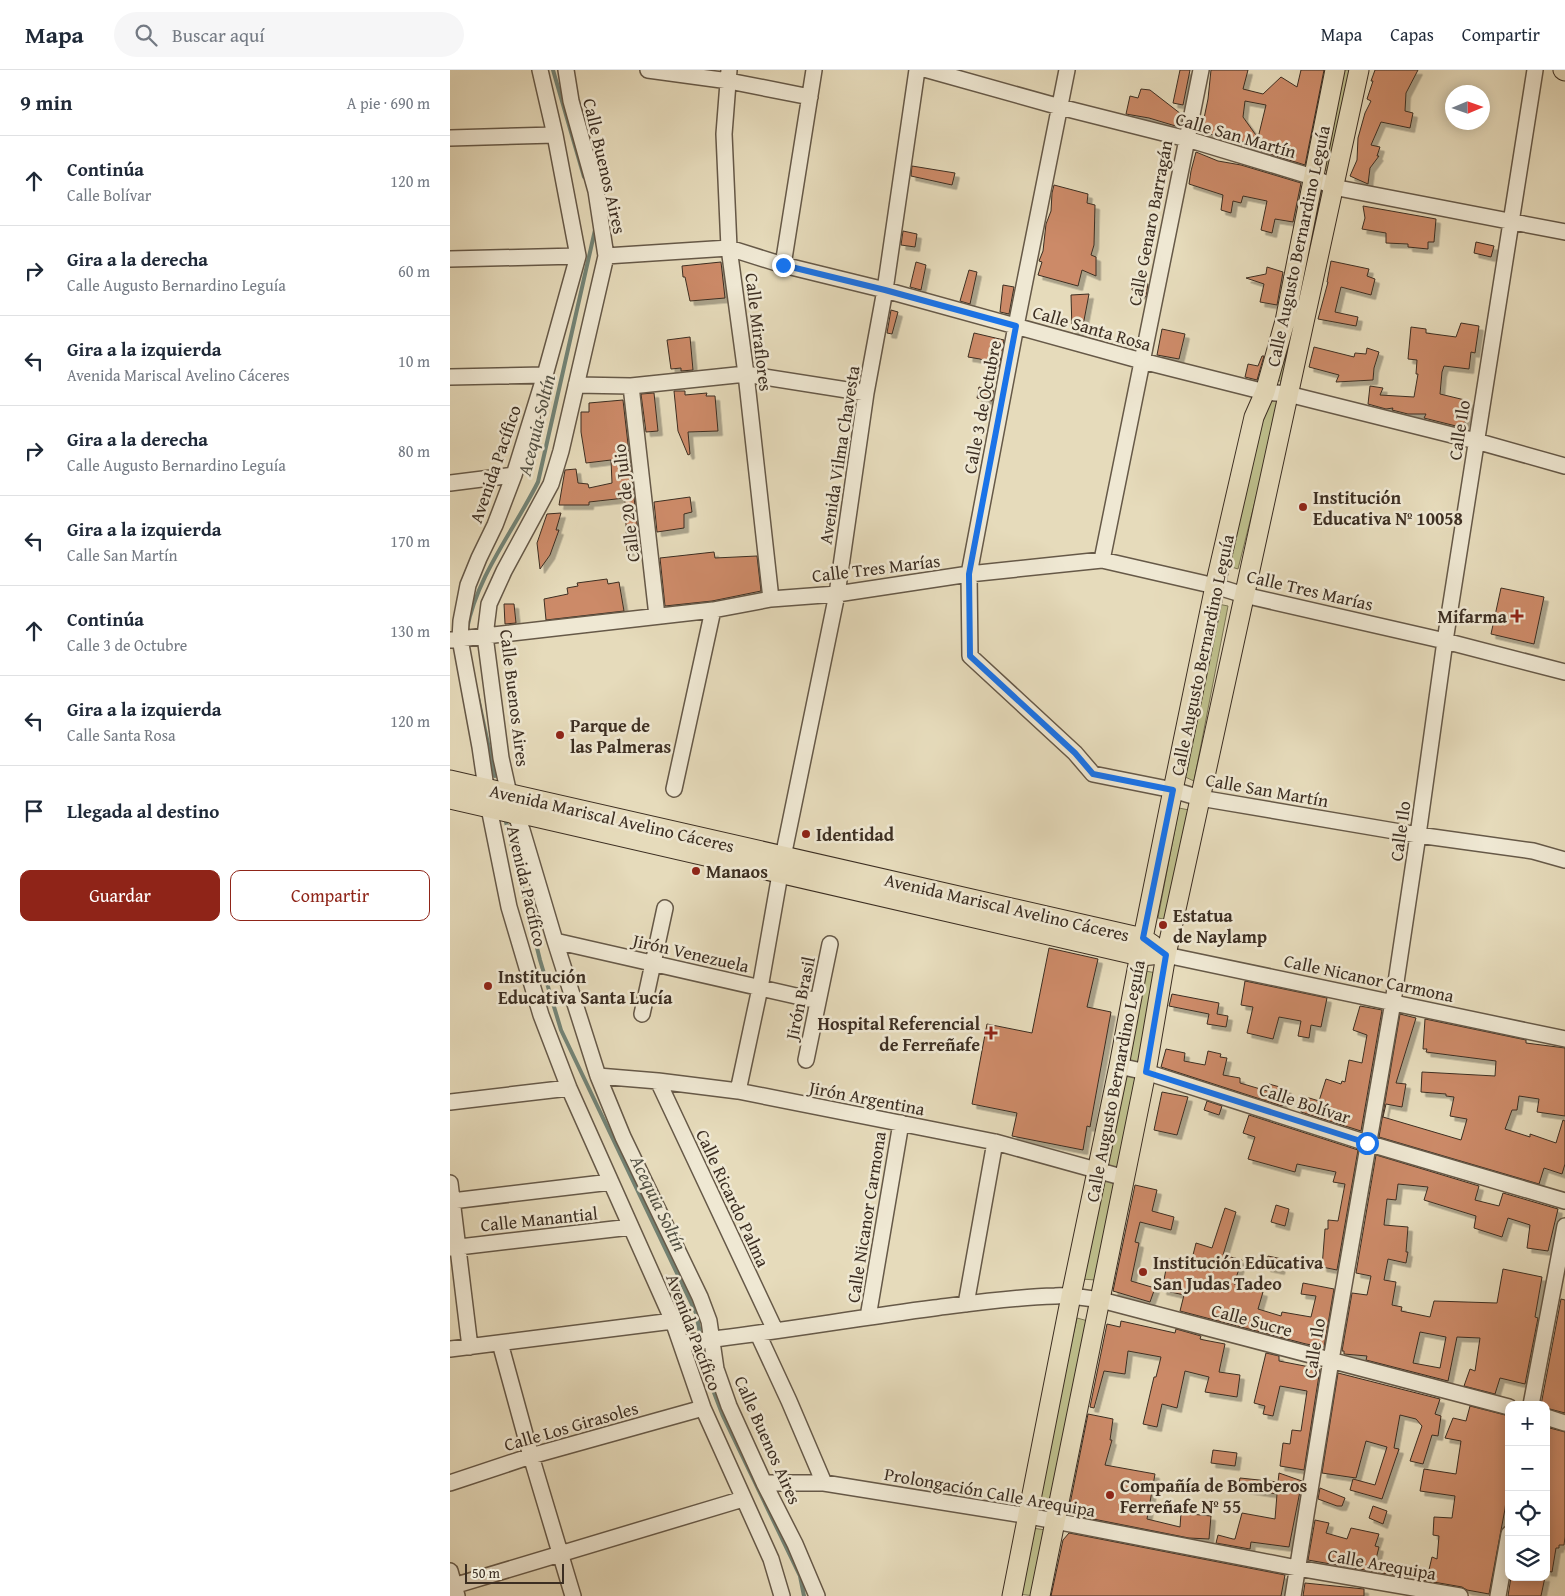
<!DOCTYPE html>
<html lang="es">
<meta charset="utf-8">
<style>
body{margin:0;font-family:"Gentium Book Plus",serif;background:#f6f6f7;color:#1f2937}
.controls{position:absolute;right:15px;bottom:15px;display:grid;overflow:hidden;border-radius:10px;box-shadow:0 2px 12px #0003}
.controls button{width:45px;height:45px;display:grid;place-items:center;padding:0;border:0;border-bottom:1px solid #e0e1e3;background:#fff;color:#1f2937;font:25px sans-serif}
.compass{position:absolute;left:995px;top:15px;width:45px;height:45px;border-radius:50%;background:#fff;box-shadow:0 2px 12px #0003;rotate:88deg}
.scale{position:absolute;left:15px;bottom:12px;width:99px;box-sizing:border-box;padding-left:5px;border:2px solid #3c2e22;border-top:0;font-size:14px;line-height:18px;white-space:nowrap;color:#3c2e22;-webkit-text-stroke:4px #efe8d3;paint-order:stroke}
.stop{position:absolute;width:15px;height:15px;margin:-11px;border:4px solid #1a73e8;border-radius:50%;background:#fff}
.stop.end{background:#1a73e8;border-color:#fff;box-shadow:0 1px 5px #0008}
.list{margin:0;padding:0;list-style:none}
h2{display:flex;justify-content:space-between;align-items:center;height:65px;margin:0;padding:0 20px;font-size:21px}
h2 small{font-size:16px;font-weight:400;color:#747a83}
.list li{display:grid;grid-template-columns:32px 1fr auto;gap:15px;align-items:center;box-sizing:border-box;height:90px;padding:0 20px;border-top:1px solid #e0e1e3}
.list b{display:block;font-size:19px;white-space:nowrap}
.list p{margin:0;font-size:16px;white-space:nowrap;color:#747a83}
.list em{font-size:16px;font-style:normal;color:#747a83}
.actions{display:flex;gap:10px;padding:15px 20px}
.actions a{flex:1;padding:11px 0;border:1px solid #8f2418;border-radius:10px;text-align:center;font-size:18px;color:#8f2418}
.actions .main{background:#8f2418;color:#fff}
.icon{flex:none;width:28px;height:28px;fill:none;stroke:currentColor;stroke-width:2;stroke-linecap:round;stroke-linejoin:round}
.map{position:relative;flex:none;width:1115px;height:1526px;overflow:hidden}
header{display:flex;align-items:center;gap:30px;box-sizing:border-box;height:70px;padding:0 25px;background:#fff;border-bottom:1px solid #e0e1e3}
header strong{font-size:24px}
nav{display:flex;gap:28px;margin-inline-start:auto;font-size:18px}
.search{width:350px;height:45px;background:#f6f6f7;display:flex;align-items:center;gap:12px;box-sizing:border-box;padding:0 18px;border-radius:28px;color:#747a83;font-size:19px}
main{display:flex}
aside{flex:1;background:#fff}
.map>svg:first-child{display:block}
.green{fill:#bdbe8b;stroke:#7c7656}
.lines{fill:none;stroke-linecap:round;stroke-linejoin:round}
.stream{stroke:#738375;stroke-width:4}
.building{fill:#cc8a67;stroke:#3c2e22;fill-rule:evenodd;filter:url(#shadow)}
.minor-casing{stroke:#665948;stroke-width:18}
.major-casing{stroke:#3c2e22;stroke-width:21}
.minor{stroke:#efe8d3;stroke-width:15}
.major{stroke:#e6dbbb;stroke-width:19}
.route{stroke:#1a73e8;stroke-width:6}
.poi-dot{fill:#8f2418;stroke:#efe8d3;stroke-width:2}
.labels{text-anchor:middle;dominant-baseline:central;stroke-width:5;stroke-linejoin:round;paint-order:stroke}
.street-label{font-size:18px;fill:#3c2e22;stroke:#efe8d3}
.poi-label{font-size:18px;font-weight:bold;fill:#3c2e22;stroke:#efe8d3;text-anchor:start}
.water-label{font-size:19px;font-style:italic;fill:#535144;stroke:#efe8d3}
</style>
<header>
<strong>Mapa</strong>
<div class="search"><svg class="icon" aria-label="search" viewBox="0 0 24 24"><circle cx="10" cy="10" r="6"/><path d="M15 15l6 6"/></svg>Buscar aquí</div>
<nav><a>Mapa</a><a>Capas</a><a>Compartir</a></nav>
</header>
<main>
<aside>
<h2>9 min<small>A pie · 690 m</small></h2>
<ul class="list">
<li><svg class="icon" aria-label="ahead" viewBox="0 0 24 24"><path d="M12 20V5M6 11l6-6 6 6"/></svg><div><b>Continúa</b><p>Calle Bolívar</p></div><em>120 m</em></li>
<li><svg class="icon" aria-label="right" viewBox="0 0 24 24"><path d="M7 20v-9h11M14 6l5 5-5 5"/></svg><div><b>Gira a la derecha</b><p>Calle Augusto Bernardino Leguía</p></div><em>60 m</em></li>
<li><svg class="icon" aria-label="left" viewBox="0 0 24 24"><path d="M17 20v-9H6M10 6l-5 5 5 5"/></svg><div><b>Gira a la izquierda</b><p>Avenida Mariscal Avelino Cáceres</p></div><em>10 m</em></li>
<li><svg class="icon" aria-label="right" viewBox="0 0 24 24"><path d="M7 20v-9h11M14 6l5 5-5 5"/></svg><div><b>Gira a la derecha</b><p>Calle Augusto Bernardino Leguía</p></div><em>80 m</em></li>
<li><svg class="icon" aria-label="left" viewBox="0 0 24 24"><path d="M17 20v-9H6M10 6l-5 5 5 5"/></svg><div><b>Gira a la izquierda</b><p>Calle San Martín</p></div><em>170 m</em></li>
<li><svg class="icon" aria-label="ahead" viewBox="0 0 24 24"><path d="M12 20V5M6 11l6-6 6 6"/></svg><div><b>Continúa</b><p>Calle 3 de Octubre</p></div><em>130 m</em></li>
<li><svg class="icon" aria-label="left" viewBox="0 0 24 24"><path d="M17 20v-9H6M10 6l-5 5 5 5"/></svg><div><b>Gira a la izquierda</b><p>Calle Santa Rosa</p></div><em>120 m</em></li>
<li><svg class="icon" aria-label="arrive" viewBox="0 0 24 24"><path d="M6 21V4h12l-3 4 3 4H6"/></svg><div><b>Llegada al destino</b></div></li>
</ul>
<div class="actions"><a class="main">Guardar</a><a>Compartir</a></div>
</aside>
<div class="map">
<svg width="1115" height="1526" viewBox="0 0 1115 1526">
<defs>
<filter id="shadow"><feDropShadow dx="4.5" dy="4.5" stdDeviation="0" flood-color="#0004"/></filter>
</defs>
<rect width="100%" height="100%" fill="#e6dbbb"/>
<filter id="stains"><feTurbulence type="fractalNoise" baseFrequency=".004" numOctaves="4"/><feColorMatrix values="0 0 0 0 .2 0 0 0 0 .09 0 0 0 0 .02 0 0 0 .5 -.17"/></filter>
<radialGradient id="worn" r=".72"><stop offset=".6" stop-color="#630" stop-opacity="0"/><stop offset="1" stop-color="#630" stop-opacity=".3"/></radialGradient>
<path class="green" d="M893,0H904L882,102L872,99Z
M868,120L877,124L836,313L827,310Z
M816,330L830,332L788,499L775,495Z
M768,534L778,536L744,711L733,706Z
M729,738L739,740L719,850L708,848Z
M695,901L707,903L645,1210L632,1209Z
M627,1248L638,1251L604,1420L597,1432L586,1430Z
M582,1458L596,1460L585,1526L568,1524Z"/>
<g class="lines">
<path class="stream" d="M103,0L134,107
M17,559C27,506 64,460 88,412L145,160
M27,623L45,706
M55,748L90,890L111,960L246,1243L251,1268
M252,1275L258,1307L273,1346L350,1506L354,1526"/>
</g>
<path class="building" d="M730,0H740L733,35L723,33Z
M761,0H798L793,19L813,24L831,7L847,17L851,0H874L855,95L794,76V72L774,70V68L760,64L751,63L758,29ZM795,31L816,35L808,68L793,47Z
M925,0H968L956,23L955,41L963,43L960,58L931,52L921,75L930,77L927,86H929L920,98L918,114L900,106L907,90L908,68L915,43L921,31L917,29L923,11H921Z
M691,19L700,20L731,44L729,57L699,48L676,44L680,26L688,28Z
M746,82L768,91L791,95L851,113L843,152L825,149L822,163L811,160L817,131L793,126L791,133L783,131L781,143L771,140L773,125L739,114L741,101Z
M462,96L505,103L502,115L461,106Z
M604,115L638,124L637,133L645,135L644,175L641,185L646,187V206L632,200L628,216L588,205L592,192L589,191L593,181L596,154L601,141L602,123Z
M913,136L986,149L984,172H978V179L958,177V174L936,173V163L912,159L915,148Z
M453,161L467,164L465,177L451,175Z
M1026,172L1044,176L1041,187L1024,183Z
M881,191L919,199L917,206L925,209L921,225L891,217L885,242L908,247L906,256L868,249L878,212H877Z
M271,192L275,228L240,231L235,207H233L232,196Z
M466,192L476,195L471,220L460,217Z
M817,197L833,202L827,235L810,232L814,214L796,208L816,204Z
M519,200L527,202L520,234L510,231Z
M683,210L698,214L696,227L682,220Z
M553,215L564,217L559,244L550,242Z
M639,224L632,261H622L621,225Z
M441,240L448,242L442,264L437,263Z
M1011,253L1029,256L1025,283L1021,282L1019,299L994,296L992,302L990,324L1019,331L1014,358L974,348L976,344H958L942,340L943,338L936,339L918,334L920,316L933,318L930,325L964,327L968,304H966L967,290L958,289L961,257L976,259V263L1006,267Z
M712,259L735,264L729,289L707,285Z
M524,263L554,270L549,297L530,289L518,287Z
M240,267L243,300L231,301V298L221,299L217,270Z
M864,277L904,287L905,283L916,284L917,278L929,282L924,298L923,310L886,312L889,305L859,297Z
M812,286H814L807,310L795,307L798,294L808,296Z
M529,317L544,321L542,331L527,328Z
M224,321H235V325L257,323L256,326H265L268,361L238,362L240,384L238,385L228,361Z
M204,323L208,361L196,362L191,324Z
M173,330L190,480L177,481L175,428L139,432V435H109L115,400L126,399L128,413L138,414L139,418L162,413L161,390L136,393L131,362V342H139V333Z
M240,427L242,442L234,444V458L207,462L204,432Z
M111,443L106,460H109L100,485L90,499L87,473L97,444Z
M264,482L265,488L307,486L311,521L262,531L215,536L210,488Z
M157,509L158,514L169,512L174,541L96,550L94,529L118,524L117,518L128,516L127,513Z
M1051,518L1094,527L1084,574L1041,564Z
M54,534H64L66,553L55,554Z
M599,878L648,889L637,937L661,942L640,1057L637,1056L633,1080L562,1066L567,1043L522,1034L537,954L582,963Z
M795,911L877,928L871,957L861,955L859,968L848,966L851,951L829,947L823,969L797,963L803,937L791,935Z
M722,924L769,933L767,944L778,946L776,957L757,954L759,944L719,936Z
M910,936L932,940L911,1061L851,1042L856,1027L869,1031L876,1009L891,1014L892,1011L895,1012L899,990L912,993L917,965L903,960Z
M950,944L966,948L946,1013L956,1014L952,1037L936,1034L933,1047L1011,1070L1017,1049L1000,1046L1004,1027L996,1026V1024L971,1022L972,1002L1045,1006L1046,991L976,982L977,979H973L975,949L1076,970V973L1115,978V1046L1087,1042L1089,1029L1069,1026L1067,1040H1062L1055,1059L1080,1067V1064L1106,1073L1113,1050L1115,1051V1094L1112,1104L1094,1098L1089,1114L929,1067Z
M716,979L735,983L734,991L755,995L758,981L771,984L770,987L777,988L773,1005L790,1008V1013L817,1021L819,1014L837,1019L832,1036L711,997Z
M712,1022L738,1027L727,1065L704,1060Z
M757,1031L772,1036L769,1045L754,1040Z
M799,1045L908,1080L887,1200L872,1197L875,1159H878V1150L888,1151L895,1114L883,1112L886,1102L847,1094L845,1102L798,1089L805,1067L793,1063Z
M926,1085L1029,1116L1025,1130L1049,1136L1053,1123L1108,1139L1098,1181L1077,1178L1080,1155L1058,1148L1052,1167L1024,1158L1026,1146L974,1130L978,1117L948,1114L946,1130L937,1129L934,1155L958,1157L956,1182H958L956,1193L938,1189L934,1210L946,1212L942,1235L952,1237L951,1241L980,1247L984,1231L1047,1233L1053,1199L1092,1207L1085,1247L1088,1248L1075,1314L1050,1308L1045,1324L1014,1316L1020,1299L1025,1301L1030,1268L1007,1267L998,1311L916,1290L917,1286L894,1284V1281H892L902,1223L917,1225L921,1206L906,1203ZM970,1262L996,1267L990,1298L963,1293Z
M685,1115L707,1120L702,1141L724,1147L721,1160L690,1152L685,1172L689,1173L681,1211L705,1218L700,1232L663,1221Z
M826,1135L839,1139L835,1156L821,1152Z
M775,1138L786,1142L773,1185L792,1190L784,1214L813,1222L808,1239L831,1246L832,1242L861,1247L866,1226L851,1224L853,1213L884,1219L874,1277L856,1274L730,1241L734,1225L712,1220L718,1189L741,1193L746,1173L762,1178Z
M818,1186L832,1189L830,1200L816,1197Z
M1111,1229L1115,1230V1343L1096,1338V1335H1091Z
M671,1251L725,1263L726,1259L751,1266L750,1269L754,1270L775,1274L769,1302L790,1305L787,1327L755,1322L759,1307L735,1301L727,1338L712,1334L707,1357L693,1354L704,1307H706L711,1287L678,1281L675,1304L654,1301L644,1338L640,1337L657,1254L670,1257Z
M816,1283L829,1286V1291L870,1299L854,1400L830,1396L833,1373L840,1374L842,1360L851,1361L857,1321L830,1316L823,1346L813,1344L815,1336L804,1333Z
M888,1303L990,1329L985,1344L991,1346L988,1366L982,1365L973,1394L960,1391L972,1356L966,1349L950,1345L944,1378L949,1379L932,1429L900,1420L903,1409L925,1415L937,1377L916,1371L906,1408L872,1403Z
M1020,1336L1059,1346V1405L1055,1439L1039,1524L1017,1520L1012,1517L858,1490L865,1450L879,1453L876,1463L897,1469L901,1458L929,1464L925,1476L929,1477L925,1493L955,1495V1500L978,1504L982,1487L987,1489L989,1466L983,1465L984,1447L1002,1448L1005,1426L970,1421L974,1399L1006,1404L1011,1371L995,1368L1003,1348L1016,1351Z
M638,1344L663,1349L660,1370H662L655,1395L705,1404L697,1449L730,1457L731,1443L761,1446L759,1469L739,1468L618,1444Z
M1096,1357L1115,1362V1467L1114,1475H1109V1478H1106L1102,1502L1096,1501Z
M763,1380L787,1383L785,1396L761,1393Z
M829,1403L852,1411L839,1477L801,1472L800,1479L766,1473L768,1465L783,1469H785L792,1443L825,1449L827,1424L788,1418L790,1408L828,1412Z
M870,1418L895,1428L892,1436H887L868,1429Z
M923,1436L937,1441L933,1454L919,1448Z
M619,1463L835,1505L831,1526H601L613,1470Z
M1061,1507H1095L1091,1526H1058Z
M855,1513L914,1519V1526H853Z"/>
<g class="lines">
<defs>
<path id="minor" d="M90,0L105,65L128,186L95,305L64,405L45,455L29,488L18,515L11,551L10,569L30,677L39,738L59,837L91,945L119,1018L223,1251L253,1338L321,1489L332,1526
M116,0L121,31L146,121L156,186L111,381L101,414L54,501L39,534L35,566L51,688L59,724L65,744L72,760L105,871L148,1006L173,1067L250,1227L259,1251L266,1299L279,1336L314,1413L345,1474L367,1526
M198,0L279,11L360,27
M279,0L274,64L279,178L296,304L321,529
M478,0L610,37L737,69L863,107L883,117L1115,162
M617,0L566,256L519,504L520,586L625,683L643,704L723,720L750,728L968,765L1083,781L1115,790
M0,68L105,65
M156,186L279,178L333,195L435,220L692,291L815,322L838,324L1026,371L1115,396
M0,189L128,186
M333,195L364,0
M0,307L95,305
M126,315L181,316L296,304L416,323
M181,316L207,546
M0,413L64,405
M652,490L751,0
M0,570L263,540L321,529L387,524L519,504L652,490L765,516L794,525L995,571L1115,602
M224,719L263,540
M105,871L368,931
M716,885L1115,969
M192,944L215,838
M356,990L380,874
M669,996L696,1002L917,1073L1115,1131
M148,1006L208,1011L288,1021L545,1072L675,1108
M208,1011L325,1260
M288,1021L310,918L333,787L387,524L416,323L435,220L467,0
M0,1032L119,1018
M0,1113L20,1277
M2,1131L161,1112
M0,1178L181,1157
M516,1234L545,1072
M418,1247L451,1053
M308,1264L339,1331L374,1413
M50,1273L81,1386L123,1526
M231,1273C315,1264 399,1249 484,1238C524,1233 565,1227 605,1226C620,1225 636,1228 651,1230L1059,1337
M0,1279L223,1251
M1081,1335L1115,1156
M1096,1347L1115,1353
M0,1413L81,1386L253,1338
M314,1413H374L579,1446L847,1498L1010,1526
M0,1501L7,1526
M0,1517L293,1429
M843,1526L881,1290L943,932L968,765L995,571L1085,0
M1048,1526L1059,1464"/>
<path id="major" d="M1113,0L1115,1
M0,710L693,868L703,875
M0,729L65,744L81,746L690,886L702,885
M562,1526L621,1226L669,996L693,868L723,720L765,516L804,347L815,322L835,251L885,0
M590,1526L696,1002L716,885L909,0"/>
</defs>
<use href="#minor" class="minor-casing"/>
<use href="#major" class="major-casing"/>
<use href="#minor" class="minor"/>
<use href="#major" class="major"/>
</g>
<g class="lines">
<path class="route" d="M333,195L435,220L566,256L519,504L520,586L625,683L643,704L723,720L693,868L716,885L696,1002L917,1073"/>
</g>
<g class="poi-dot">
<circle cx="853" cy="437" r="5"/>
<path d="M1064.5 538.5h5v5h5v5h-5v5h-5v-5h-5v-5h5z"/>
<circle cx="110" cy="665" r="5"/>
<circle cx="356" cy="764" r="5"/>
<circle cx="246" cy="801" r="5"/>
<circle cx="713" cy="855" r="5"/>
<circle cx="38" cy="916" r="5"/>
<path d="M538.5 955.5h5v5h5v5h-5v5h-5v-5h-5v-5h5z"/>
<circle cx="693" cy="1202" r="5"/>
<circle cx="660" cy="1425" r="5"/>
</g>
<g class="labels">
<g class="street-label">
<text transform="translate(786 65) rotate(16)">Calle San Martín</text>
<text transform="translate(155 96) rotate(77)">Calle Buenos Aires</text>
<text transform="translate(700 153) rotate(-79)">Calle Genaro Barragán</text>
<text transform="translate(848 176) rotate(-78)">Calle Augusto Bernardino Leguía</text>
<text transform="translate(642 258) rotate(16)">Calle Santa Rosa</text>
<text transform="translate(309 262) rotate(83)">Calle Miraflores</text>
<text transform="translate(532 337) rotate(-79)">Calle 3 de Octubre</text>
<text transform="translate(1009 360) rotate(-81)">Calle Ilo</text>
<text transform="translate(389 385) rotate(-81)">Avenida Vilma Chavesta</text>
<text transform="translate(45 394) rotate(-71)">Avenida Pacífico</text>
<text transform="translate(176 433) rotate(-97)">Calle 20 de Julio</text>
<text transform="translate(426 498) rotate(-7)">Calle Tres Marías</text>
<text transform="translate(860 520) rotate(13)">Calle Tres Marías</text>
<text transform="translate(752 585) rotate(-78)">Calle Augusto Bernardino Leguía</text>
<text transform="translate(65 628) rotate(83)">Calle Buenos Aires</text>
<text transform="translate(817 720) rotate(10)">Calle San Martín</text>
<text transform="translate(162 748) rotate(13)">Avenida Mariscal Avelino Cáceres</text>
<text transform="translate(950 761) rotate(-82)">Calle Ilo</text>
<text transform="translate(77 816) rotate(77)">Avenida Pacífico</text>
<text transform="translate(557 837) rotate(13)">Avenida Mariscal Avelino Cáceres</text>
<text transform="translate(241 883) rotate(13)">Jirón Venezuela</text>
<text transform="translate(919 908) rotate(12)">Calle Nicanor Carmona</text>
<text transform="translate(350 928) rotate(-78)">Jirón Brasil</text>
<text transform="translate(665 1011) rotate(-79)">Calle Augusto Bernardino Leguía</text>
<text transform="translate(417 1028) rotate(11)">Jirón Argentina</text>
<text transform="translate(855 1033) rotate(18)">Calle Bolívar</text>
<text transform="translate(283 1128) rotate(65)">Calle Ricardo Palma</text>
<text transform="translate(416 1147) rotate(-81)">Calle Nicanor Carmona</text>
<text transform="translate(89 1149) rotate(-6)">Calle Manantial</text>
<text transform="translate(802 1250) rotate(15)">Calle Sucre</text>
<text transform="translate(244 1262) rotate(69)">Avenida Pacífico</text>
<text transform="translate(864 1278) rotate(-81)">Calle Ilo</text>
<text transform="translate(121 1356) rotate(-16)">Calle Los Girasoles</text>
<text transform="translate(318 1370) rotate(66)">Calle Buenos Aires</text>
<text transform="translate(540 1422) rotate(10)">Prolongación Calle Arequipa</text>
<text transform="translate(932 1494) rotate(10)">Calle Arequipa</text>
</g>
<g class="poi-label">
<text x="863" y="427">Institución<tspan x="863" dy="21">Educativa Nº 10058</tspan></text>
<text x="1057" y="546" text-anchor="end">Mifarma</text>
<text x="120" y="655">Parque de<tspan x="120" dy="21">las Palmeras</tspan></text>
<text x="366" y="764">Identidad</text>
<text x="256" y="801">Manaos</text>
<text x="723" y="845">Estatua<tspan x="723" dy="21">de Naylamp</tspan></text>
<text x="48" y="906">Institución<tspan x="48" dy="21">Educativa Santa Lucía</tspan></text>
<text x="530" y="953" text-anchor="end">Hospital Referencial<tspan x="530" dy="21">de Ferreñafe</tspan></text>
<text x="703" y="1192">Institución Educativa<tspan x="703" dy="21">San Judas Tadeo</tspan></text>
<text x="670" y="1415">Compañía de Bomberos<tspan x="670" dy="21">Ferreñafe Nº 55</tspan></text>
</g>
<g class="water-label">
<text transform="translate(86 355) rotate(-76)">Acequia Soltín</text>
<text transform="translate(209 1133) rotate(64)">Acequia Soltín</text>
</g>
</g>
<rect width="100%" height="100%" filter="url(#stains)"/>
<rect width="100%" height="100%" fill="url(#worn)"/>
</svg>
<div class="controls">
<button>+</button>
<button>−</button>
<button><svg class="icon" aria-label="locate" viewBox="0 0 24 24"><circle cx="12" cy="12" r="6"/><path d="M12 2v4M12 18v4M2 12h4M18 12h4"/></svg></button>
<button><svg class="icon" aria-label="layers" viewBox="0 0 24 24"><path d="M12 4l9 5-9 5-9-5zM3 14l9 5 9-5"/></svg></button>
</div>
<svg class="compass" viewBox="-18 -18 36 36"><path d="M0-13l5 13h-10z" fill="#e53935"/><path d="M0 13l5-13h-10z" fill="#747a83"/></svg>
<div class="scale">50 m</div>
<div class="stop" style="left:917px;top:1073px"></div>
<div class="stop end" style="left:333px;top:195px"></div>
</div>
</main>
